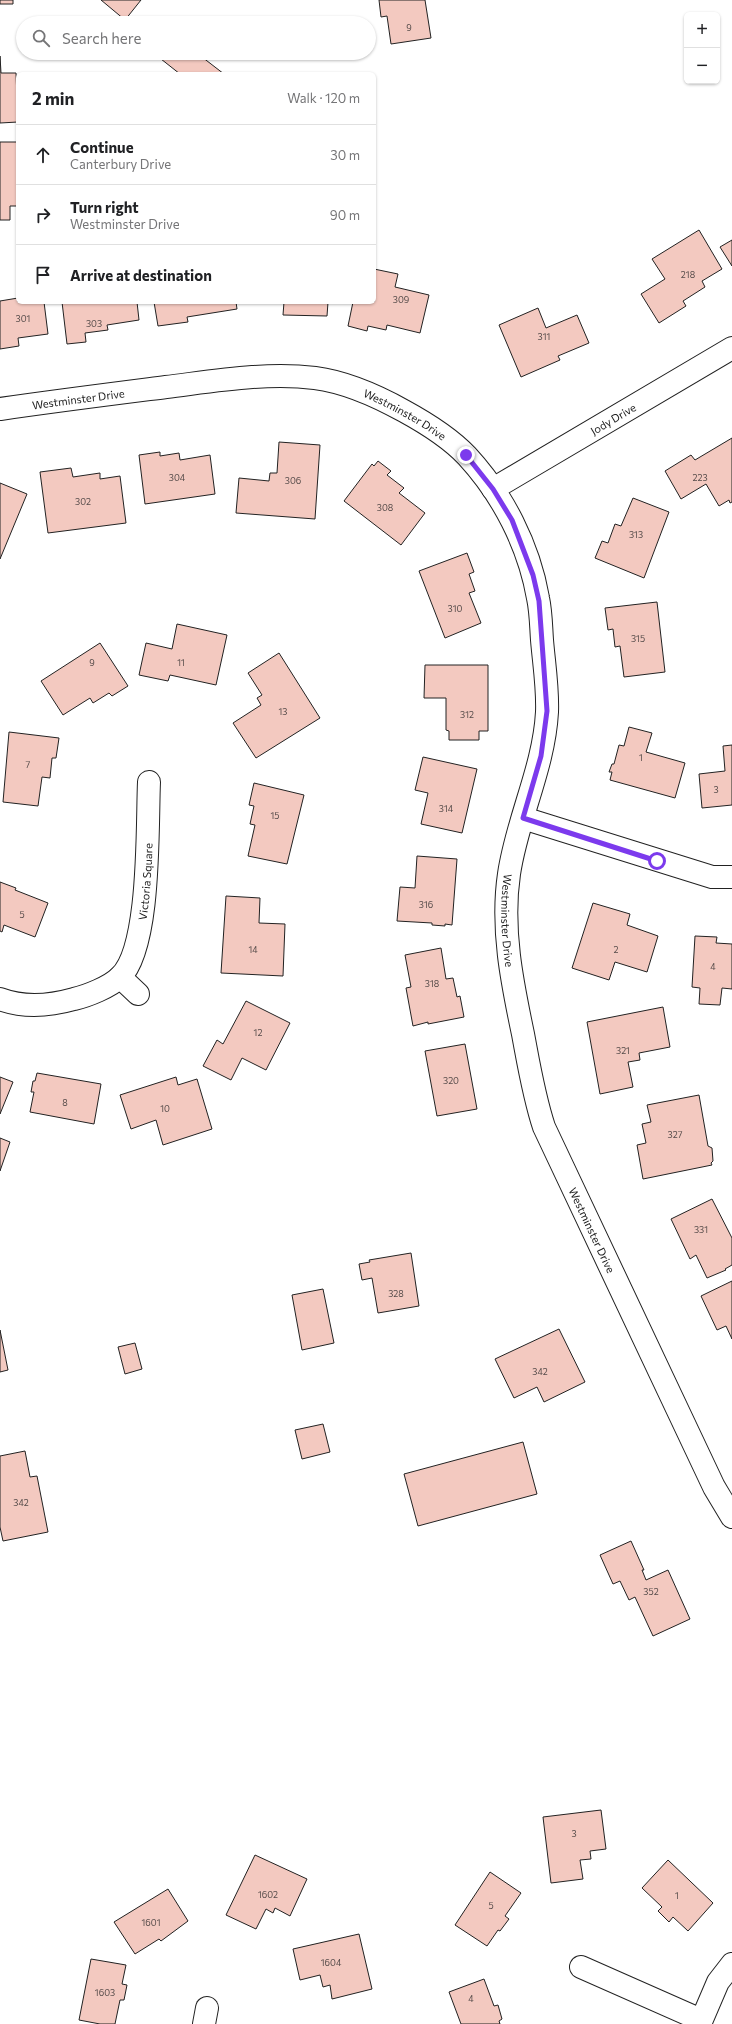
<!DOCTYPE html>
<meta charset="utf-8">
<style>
body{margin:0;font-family:Commissioner,sans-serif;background:#f2f2f2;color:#202124}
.controls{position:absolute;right:12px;top:12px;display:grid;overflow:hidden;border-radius:6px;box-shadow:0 1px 3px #0004}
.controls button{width:36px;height:36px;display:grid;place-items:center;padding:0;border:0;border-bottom:1px solid #e0e0e0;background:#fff;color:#202124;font:20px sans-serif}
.stop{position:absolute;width:12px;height:12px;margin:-9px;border:3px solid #7c3aed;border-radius:50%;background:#fff}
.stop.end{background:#7c3aed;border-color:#fff;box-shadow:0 1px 4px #0008}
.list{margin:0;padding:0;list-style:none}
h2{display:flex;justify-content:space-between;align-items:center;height:52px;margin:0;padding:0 16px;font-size:17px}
h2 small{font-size:13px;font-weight:400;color:#757577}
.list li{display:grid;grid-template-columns:26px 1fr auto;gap:12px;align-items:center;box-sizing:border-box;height:60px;padding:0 16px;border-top:1px solid #e0e0e0}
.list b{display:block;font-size:15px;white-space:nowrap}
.list p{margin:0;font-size:13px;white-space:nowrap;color:#757577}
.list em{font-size:13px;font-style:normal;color:#757577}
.icon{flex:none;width:22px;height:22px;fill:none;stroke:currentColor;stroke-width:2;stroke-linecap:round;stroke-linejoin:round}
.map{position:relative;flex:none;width:732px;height:2024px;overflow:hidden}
.search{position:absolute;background:#fff;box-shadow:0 1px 3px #0004;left:16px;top:16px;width:360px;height:44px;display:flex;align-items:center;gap:10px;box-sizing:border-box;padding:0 14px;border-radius:22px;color:#757577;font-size:15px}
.panel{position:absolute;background:#fff;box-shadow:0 1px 3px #0004;left:16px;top:72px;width:360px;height:232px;border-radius:6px}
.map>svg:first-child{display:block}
.building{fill:#f3c9c0;stroke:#222}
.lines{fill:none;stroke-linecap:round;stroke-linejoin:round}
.minor-casing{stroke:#222;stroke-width:24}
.minor{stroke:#fff;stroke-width:22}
.route{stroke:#7c3aed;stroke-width:5}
.labels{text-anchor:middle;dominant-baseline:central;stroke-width:3;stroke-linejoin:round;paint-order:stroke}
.number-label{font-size:9px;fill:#564c4a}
.street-label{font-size:11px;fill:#222;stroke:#fff}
</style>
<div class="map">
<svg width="732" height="2024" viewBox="0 0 732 2024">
<rect width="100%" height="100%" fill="#fff"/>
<path class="building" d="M0,0H13V4H0Z
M101,0H141L125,20Z
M379,0H425L431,38L391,44L387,16L381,17Z
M166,53H204L202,57L224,74H180L161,59Z
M0,56L1,73H16L18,122L0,123Z
M0,142H18V206H10V220H0Z
M699,230L722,269L702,281L705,287L683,301L686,306L659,323L641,294L665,279L652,259Z
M732,240V266L720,247Z
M374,269L398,274L395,287L429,295L420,333L387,325L386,330L368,326L367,331L348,326L353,302H374Z
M18,298V302H44L48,334L18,338L19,346L0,349V301Z
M62,302H137L139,320L107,325L108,330L85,333L86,342L67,344Z
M154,302H236L237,309L187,317L188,322L158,326Z
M284,302H328L327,316L283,315Z
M538,308L546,328L577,315L589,343L558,356L560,360L521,377L499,325Z
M732,438V502L730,503L729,500L719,506L706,484L681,499L665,471L691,455L695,460Z
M279,442L320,445L315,519L236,513L239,478L269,481L270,473H277Z
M160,452V456L179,453L180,460L210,455L215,494L145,504L139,455Z
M378,461L391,471L387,475L404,488L399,493L425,513L401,545L344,501L372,464L374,466Z
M71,468L73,477L100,473V479L120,476L126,523L48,533L40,472Z
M0,483L27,494L0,559Z
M633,498L669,512L644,578L595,558L602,541L608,543L615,524L621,526Z
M467,553L474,572L469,574L475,591L469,593L481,623L445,638L419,571Z
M657,602L665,672L624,677L620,646L615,647L613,629L608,630L605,608Z
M177,624L227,635L216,685L170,675L168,681L139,675L146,643L172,649Z
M100,643L128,686L112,696L109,693L93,703L90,698L63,715L41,681Z
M279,653L320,718L256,758L233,723L261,705L257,698L262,695L248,673Z
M425,665H488V731H479V740H449V731L446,730V698H424Z
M629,727L652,733L646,752L685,763L675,798L610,780L612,772H609L612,764H614L619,745L624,746Z
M9,732L59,738L56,758H52L50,778L42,777L38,806L3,802Z
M732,745V805L702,808L699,774L725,771L723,746Z
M423,757L477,769L462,833L421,824L428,793L415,790Z
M254,783L304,795L287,864L248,856L255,825L250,824L254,806L249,805Z
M417,856L457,859L452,925L445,924V926L432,925V923L397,921L400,887L415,888Z
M0,882L16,888L15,890L48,903L35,937L4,925L2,932L0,931Z
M226,896L260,898L259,923L285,924L283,976L221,973Z
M593,903L630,914L627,925L658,936L647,972L615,962L609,980L572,968Z
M695,936L717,937L716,943L732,944V989L722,988L720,1005L699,1004L700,988L692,987Z
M441,948L446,979L453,978L457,997L460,996L464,1017L428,1024V1022L413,1026L406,988L411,987L405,955Z
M246,1001L290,1023L266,1070L242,1058L231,1080L203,1066L217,1040L223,1044Z
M663,1007L670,1047L639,1053L640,1060L628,1062L633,1087L600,1094L587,1022Z
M465,1044L477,1109L437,1116L425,1051Z
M37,1073L101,1084L94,1124L30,1112L34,1092H31L33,1081H35Z
M0,1077L13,1082L0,1114Z
M176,1077L178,1085L197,1079L212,1129L163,1145L156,1120L131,1129L120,1095Z
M699,1095L708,1146L712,1148L713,1161L711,1163L712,1165L643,1179L637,1145L646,1143L642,1124L651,1122L647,1105Z
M0,1138L10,1142L0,1171Z
M712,1199L732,1238V1265L725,1269L726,1270L707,1278L696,1255L690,1259L671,1219Z
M411,1253L419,1306L378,1313L372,1278L362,1280L359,1264L370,1262L369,1260Z
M732,1281V1339L726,1326L717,1330L701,1296Z
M323,1289L334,1343L302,1350L292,1295Z
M559,1329L585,1382L544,1402L537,1387L514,1398L495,1359Z
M0,1330L8,1370L0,1372Z
M135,1343L142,1369L125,1374L118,1347Z
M323,1424L330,1452L302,1459L295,1430Z
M523,1442L537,1494L418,1526L404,1474Z
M25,1451L30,1477L37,1476L48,1532L3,1541L0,1527V1456Z
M631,1541L644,1570H642L646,1580L668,1570L690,1619L653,1636L635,1597L629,1600L620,1581L613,1584L600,1555Z
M601,1810L606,1849L590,1851L591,1859L580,1860L583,1879L551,1883L543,1817Z
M255,1855L307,1879L290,1916L275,1908L273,1913L266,1909L256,1929L226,1915Z
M668,1860L713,1903L688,1931L673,1917L669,1922L658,1911L662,1907L642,1888Z
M490,1872L521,1893L505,1916L509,1919L500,1931L498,1930L487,1946L455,1925Z
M168,1889L188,1921L161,1941L159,1939L135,1954L114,1922Z
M359,1934L372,1989L332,1999L330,1985L323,1987L320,1975L300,1980L293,1949Z
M91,1959L126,1965L122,1984L127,1985L124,2000H120L115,2024H100L79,2020Z
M484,1979L494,2006L498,2005L502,2019L499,2021L500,2024H461L449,1992Z"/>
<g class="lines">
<defs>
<g id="minor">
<path id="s1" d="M0,409C55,401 111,394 166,387C215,381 266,372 315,378C346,382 377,396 404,411C426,423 449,437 467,456C503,495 529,546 538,598C541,612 541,626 542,640C544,664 548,688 547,712C544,768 517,819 509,874C501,928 512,982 523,1034C529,1066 534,1097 544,1127L714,1487L732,1517"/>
<path id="s2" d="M493,489L732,348"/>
<path d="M523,818L712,877H732"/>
<path d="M120,977L138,994"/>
<path id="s3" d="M0,999C24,1008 49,1006 74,999C87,996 110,987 120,977C151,948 147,825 149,782"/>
<path d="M581,1967L701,2020"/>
<path d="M204,2024L207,2008"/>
<path d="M700,2024L718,1982L732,1964"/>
</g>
</defs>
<use href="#minor" class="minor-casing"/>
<use href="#minor" class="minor"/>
</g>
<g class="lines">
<path class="route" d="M466,455L493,489L512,520L533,575L539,601L547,711L541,756L523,818L657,861"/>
</g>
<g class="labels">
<g class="number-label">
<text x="409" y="27">9</text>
<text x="688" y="274">218</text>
<text x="401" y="299">309</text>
<text x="23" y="318">301</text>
<text x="94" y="323">303</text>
<text x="544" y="336">311</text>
<text x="177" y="477">304</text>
<text x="700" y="477">223</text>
<text x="293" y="480">306</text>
<text x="83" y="501">302</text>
<text x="385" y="507">308</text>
<text x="636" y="534">313</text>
<text x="455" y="608">310</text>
<text x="638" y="638">315</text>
<text x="92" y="662">9</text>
<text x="181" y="662">11</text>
<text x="283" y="711">13</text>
<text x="467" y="714">312</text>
<text x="641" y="757">1</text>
<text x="28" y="764">7</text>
<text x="716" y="789">3</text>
<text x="446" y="808">314</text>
<text x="275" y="815">15</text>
<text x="426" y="904">316</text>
<text x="22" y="914">5</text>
<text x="253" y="949">14</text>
<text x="616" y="949">2</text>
<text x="713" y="966">4</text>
<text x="432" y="983">318</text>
<text x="258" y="1032">12</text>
<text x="623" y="1050">321</text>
<text x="451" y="1080">320</text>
<text x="65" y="1102">8</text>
<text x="165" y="1108">10</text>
<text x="675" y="1134">327</text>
<text x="701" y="1229">331</text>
<text x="396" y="1293">328</text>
<text x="540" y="1371">342</text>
<text x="21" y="1502">342</text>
<text x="651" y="1591">352</text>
<text x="574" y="1833">3</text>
<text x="268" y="1894">1602</text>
<text x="677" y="1895">1</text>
<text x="491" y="1905">5</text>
<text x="151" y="1922">1601</text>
<text x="331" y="1962">1604</text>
<text x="105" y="1992">1603</text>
<text x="471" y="1998">4</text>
</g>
<g class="street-label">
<text stroke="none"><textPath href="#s1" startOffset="79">Westminster Drive</textPath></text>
<text stroke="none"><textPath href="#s1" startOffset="415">Westminster Drive</textPath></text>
<text stroke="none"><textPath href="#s2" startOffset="139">Jody Drive</textPath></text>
<text stroke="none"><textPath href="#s3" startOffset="227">Victoria Square</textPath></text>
<text stroke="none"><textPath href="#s1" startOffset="979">Westminster Drive</textPath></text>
<text stroke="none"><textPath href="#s1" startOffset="1303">Westminster Drive</textPath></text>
</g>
</g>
</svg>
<div class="controls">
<button>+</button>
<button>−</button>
</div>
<div class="stop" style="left:657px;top:861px"></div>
<div class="stop end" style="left:466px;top:455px"></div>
<div class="search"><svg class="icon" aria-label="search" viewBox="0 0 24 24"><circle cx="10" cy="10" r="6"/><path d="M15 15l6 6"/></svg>Search here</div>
<section class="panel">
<h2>2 min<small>Walk · 120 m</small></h2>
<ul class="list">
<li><svg class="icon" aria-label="ahead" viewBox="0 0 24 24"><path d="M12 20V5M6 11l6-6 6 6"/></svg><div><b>Continue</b><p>Canterbury Drive</p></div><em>30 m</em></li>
<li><svg class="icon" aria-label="right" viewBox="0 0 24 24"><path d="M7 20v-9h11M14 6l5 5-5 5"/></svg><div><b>Turn right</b><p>Westminster Drive</p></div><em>90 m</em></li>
<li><svg class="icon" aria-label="arrive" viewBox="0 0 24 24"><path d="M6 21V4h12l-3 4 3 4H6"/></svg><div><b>Arrive at destination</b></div></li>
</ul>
</section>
</div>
